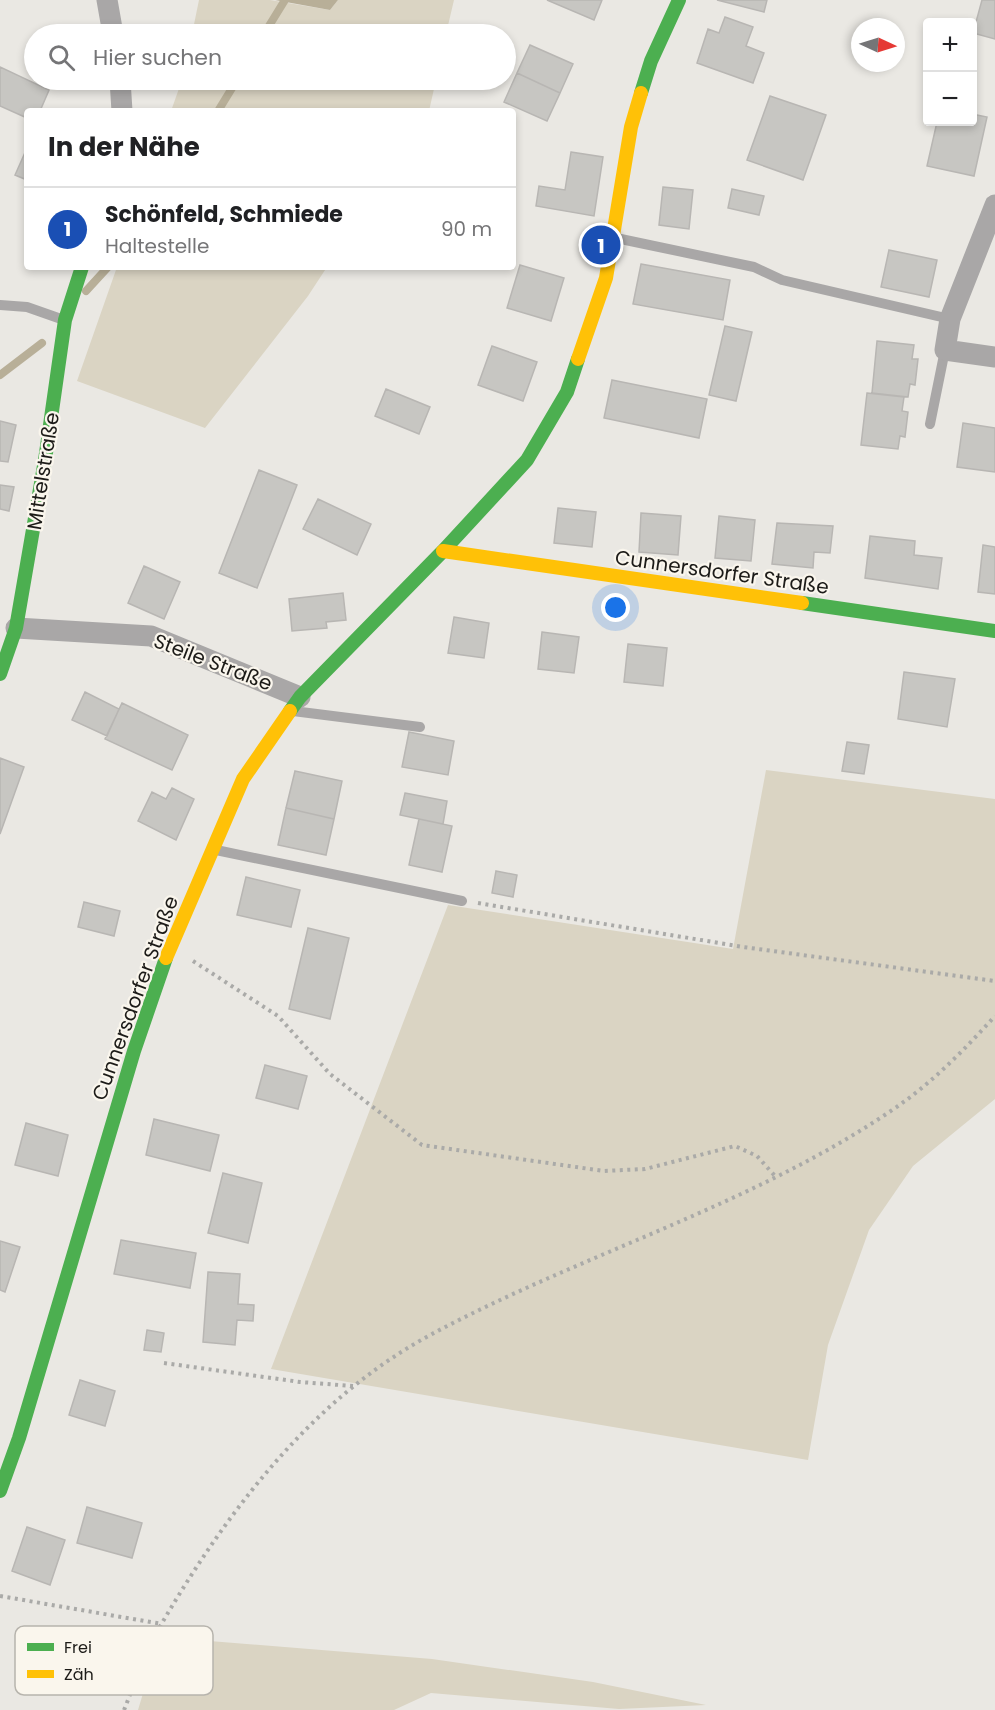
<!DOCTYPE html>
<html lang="de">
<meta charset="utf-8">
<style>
body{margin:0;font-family:Poppins,sans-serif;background:#f2f2f2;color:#202124}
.controls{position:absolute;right:18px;top:18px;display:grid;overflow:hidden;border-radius:6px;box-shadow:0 3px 9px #0003}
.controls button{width:54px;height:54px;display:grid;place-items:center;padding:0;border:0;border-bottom:2px solid #e0e0e0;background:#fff;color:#202124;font:30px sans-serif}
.compass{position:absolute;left:851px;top:18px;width:54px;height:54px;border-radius:50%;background:#fff;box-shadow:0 3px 9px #0003;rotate:94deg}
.you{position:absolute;left:616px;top:608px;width:21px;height:21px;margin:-15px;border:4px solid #fff;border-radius:50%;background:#1a73e8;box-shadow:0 0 0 9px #1a73e833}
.badge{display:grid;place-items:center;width:39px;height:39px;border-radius:50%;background:#2563eb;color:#fff;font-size:20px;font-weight:700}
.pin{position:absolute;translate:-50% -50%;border:3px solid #fff;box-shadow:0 2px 6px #0006}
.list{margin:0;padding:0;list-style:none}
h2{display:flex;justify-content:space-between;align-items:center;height:78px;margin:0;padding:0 24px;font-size:26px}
h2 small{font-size:20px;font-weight:400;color:#757577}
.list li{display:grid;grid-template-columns:39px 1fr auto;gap:18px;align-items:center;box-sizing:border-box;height:84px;padding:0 24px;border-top:2px solid #e0e0e0}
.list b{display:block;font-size:22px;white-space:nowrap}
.list p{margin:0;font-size:20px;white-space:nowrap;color:#757577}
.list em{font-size:20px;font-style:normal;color:#757577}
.icon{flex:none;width:33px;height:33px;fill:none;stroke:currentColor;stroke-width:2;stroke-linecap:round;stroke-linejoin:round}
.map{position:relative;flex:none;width:995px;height:1710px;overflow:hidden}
.search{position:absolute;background:#fff;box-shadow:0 3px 9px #0003;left:24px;top:24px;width:492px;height:66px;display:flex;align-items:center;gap:15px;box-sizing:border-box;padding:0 21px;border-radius:33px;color:#757577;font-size:22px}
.panel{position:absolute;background:#fff;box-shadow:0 3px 9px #0003;left:24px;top:108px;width:492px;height:162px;border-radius:6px}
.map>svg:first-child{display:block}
.green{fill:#dad4c3}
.water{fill:#b8af98}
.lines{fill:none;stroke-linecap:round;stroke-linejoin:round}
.stream{stroke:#b8af98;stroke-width:8}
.building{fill:#c7c6c2;stroke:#b8b6b3;stroke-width:1.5}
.path{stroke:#aaaaa8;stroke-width:4;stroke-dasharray:3 4.5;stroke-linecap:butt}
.lane{stroke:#a9a7a7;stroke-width:10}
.street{stroke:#a9a7a7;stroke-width:21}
.fast{stroke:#4caf50;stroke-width:14}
.slow{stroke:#ffc107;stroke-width:14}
.labels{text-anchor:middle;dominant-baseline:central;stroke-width:4.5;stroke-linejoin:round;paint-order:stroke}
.street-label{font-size:20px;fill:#1c1b18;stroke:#faf6ed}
.key{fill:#faf6ed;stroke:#b7b4ad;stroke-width:1.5}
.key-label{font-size:16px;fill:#1c1b18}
</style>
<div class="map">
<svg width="995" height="1710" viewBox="0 0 995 1710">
<rect width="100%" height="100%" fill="#eae8e3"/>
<path class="green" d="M199,0H270L330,10L338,0H454L446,34H192Z
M182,80H436L429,111H171Z
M117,267H327L308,296L205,428L77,381Z
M766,770L995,799V1099L913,1166L869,1230L828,1345L808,1460L271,1369L448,905L733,949Z
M160,1637L432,1659L593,1682L706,1705L619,1709L431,1693L394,1710H138Z"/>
<path class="water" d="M275,0H338L330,10Z"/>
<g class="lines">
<path class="stream" d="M264,34L285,0
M218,111L237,80
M86,291L108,267
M0,375L42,343"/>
</g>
<path class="building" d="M547,0H602L594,20Z
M717,0H767L764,12Z
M982,0H995V39L973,33Z
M725,17L753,27L746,46L764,53L753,83L697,63L708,29L719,33Z
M530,45L573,64L560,93L517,73Z
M0,67L49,90L40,111H27V118L0,106Z
M517,73L560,93L547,121L504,102Z
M770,96L826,115L803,180L747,160Z
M972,114L987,117L974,176L927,166L937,122H972Z
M27,148V180L15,175Z
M571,152L603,157L594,216L536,206L539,186L565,190Z
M663,187L693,190L689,229L659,225Z
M732,189L764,196L759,215L728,208Z
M889,250L937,260L929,297L881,287Z
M641,264L730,280L723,320L633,304Z
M520,265L564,278L551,321L507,308Z
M725,326L752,332L736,401L709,395Z
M877,341L914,345L912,359H918L915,385L910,384L908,397L872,393Z
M492,346L537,362L523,401L478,385Z
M612,380L707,399L699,438L604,418Z
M386,389L430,407L419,434L375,416Z
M867,393L904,397L902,411L908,412L905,437L900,436L898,449L861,445Z
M0,421L16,425L8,462L0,461Z
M963,423L995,428V472L957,467Z
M259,470L297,485L257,588L219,573Z
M0,485L14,487L9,511L0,509Z
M318,499L371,524L357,555L303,529Z
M558,508L596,512L592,547L554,543Z
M641,513L681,516L678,555L639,552Z
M719,516L755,520L751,561L715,558Z
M777,523L833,526L830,553L814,552L813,568L772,564Z
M870,536L915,541L914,555L942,558L938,589L865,578Z
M983,545L995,547V594L978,592Z
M144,566L180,582L164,619L128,603Z
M343,593L346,620L326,622L327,628L292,631L289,599Z
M454,617L489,623L484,658L448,653Z
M542,632L579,637L574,673L538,669Z
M628,644L667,648L663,686L624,682Z
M904,672L955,679L947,727L898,719Z
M85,692L119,709L107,736L72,720Z
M122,703L188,735L172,770L105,739Z
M409,732L454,741L448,775L402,767Z
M847,742L869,745L864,774L842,771Z
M0,758L24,767L0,834Z
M295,771L342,781L334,819L286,808Z
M172,788L194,799L176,840L138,821L152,792L166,799Z
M405,793L447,801L443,824L400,815Z
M286,808L334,819L326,855L278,845Z
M419,819L452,826L442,872L409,865Z
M496,871L517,875L513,897L492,893Z
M246,877L300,890L291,927L237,915Z
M84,902L120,911L114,936L78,927Z
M308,928L349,938L330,1019L289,1009Z
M265,1065L307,1076L298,1109L256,1098Z
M154,1119L219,1135L210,1171L146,1155Z
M26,1123L68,1135L58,1176L15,1165Z
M223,1173L262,1183L248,1243L208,1233Z
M121,1240L196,1253L190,1288L114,1274Z
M0,1241L20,1247L5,1292L0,1290Z
M208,1272L240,1274L238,1304L254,1305L253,1321L237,1320L235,1345L203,1342Z
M147,1330L164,1333L161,1352L144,1350Z
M80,1380L115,1391L105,1426L69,1415Z
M87,1507L142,1523L132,1558L77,1543Z
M27,1527L65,1540L50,1585L12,1571Z"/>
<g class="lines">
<path class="path" d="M478,903L743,947L995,981
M193,961L278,1016L330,1074L422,1145L604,1171L645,1169L735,1146L757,1156L775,1176
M164,1363L300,1382L353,1386
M0,1596L162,1624
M124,1710C134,1686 142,1658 155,1635C223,1517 309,1400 432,1334C583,1253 757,1204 898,1106C934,1081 966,1048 995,1016"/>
<path class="lane" d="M616,238L754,267L782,280L950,319
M0,305L27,307L64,320
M930,424L945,350
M293,711L420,727
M216,850L462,901"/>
<path class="street" d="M107,0L113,34
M120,80L122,111
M995,205L950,319L945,350L995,357
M16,628L151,636L300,697"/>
<path class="fast" d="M641,93L651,61L679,0
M802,603L995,631
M0,674L16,628L45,460L65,320L82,267
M290,711L300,697L443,551L527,460L567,392L578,359
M0,1491L19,1438L134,1051L166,958"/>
<path class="slow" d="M578,359L606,278L631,127L641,93
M443,551L802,603
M166,958L243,779L290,711"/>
</g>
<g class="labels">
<g class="street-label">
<text transform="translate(43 471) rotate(-81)">Mittelstraße</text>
<text transform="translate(722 572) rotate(8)">Cunnersdorfer Straße</text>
<text transform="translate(213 662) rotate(21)">Steile Straße</text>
<text transform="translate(135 998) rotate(-70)">Cunnersdorfer Straße</text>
</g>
</g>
<rect x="15" y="1626" width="198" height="69" rx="9" class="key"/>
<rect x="27" y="1643" width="27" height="8" fill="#4caf50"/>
<rect x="27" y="1670" width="27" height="8" fill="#ffc107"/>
<g class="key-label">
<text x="64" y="1653">Frei</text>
<text x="64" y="1680">Zäh</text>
</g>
</svg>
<div class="controls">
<button>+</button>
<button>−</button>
</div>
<svg class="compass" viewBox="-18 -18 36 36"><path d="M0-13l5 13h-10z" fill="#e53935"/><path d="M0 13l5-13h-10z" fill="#757577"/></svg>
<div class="you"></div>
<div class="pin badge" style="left:601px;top:245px;background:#1a4fb4">1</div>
<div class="search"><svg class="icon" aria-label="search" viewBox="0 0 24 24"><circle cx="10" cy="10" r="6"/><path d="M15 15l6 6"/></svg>Hier suchen</div>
<section class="panel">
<h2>In der Nähe<small></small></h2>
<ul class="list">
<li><span class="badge" style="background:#1a4fb4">1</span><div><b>Schönfeld, Schmiede</b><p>Haltestelle</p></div><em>90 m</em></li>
</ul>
</section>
</div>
